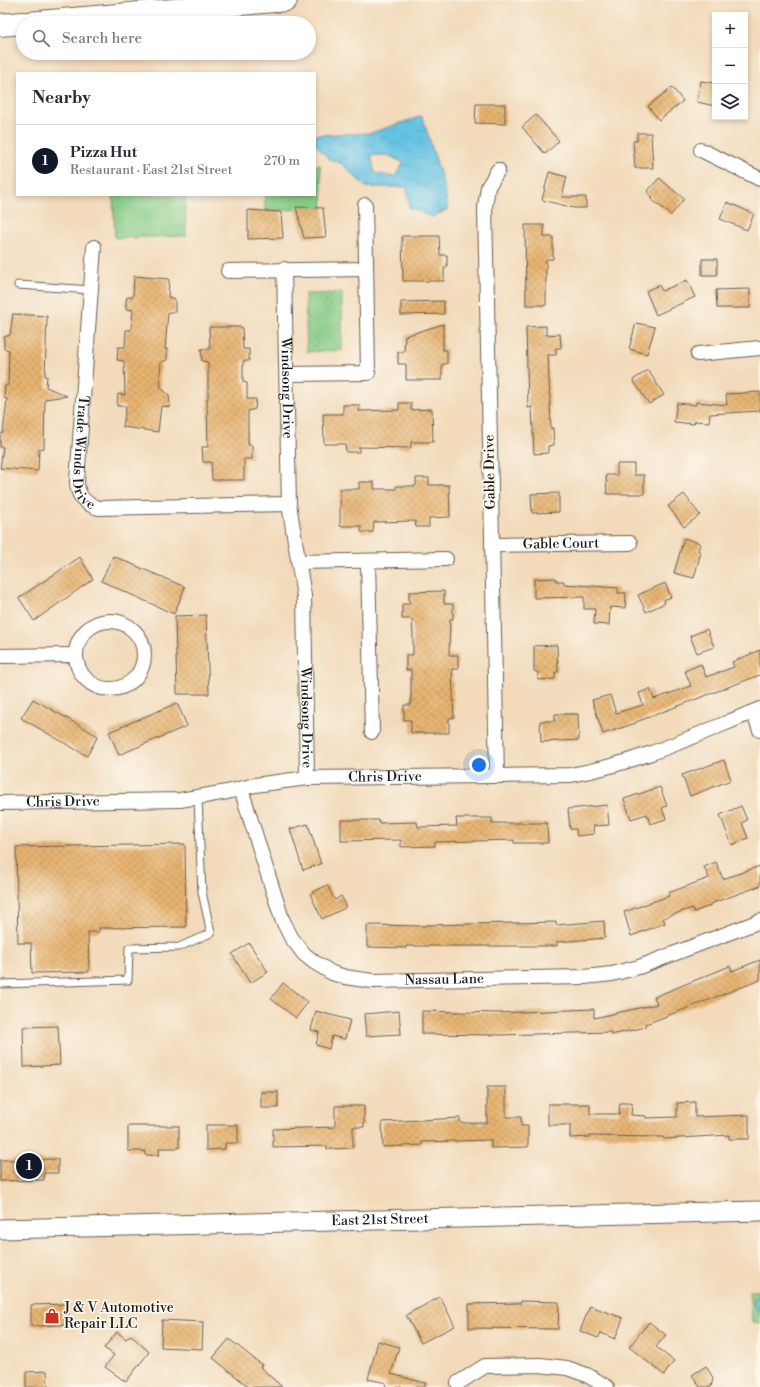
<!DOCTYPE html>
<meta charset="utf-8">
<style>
body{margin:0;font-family:"Libre Bodoni",serif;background:#f2f2f3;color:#2b2b33}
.controls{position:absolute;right:12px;top:12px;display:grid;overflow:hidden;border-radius:0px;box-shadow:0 2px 6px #0003}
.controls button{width:36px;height:36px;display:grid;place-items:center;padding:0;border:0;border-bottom:1px solid #e1e1e2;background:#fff;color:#2b2b33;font:20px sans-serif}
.you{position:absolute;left:479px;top:765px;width:14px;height:14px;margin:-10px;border:3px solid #fff;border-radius:50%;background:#1a73e8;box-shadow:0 0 0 6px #1a73e833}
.badge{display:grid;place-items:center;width:26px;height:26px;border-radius:50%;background:#111827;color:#fff;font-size:13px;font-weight:700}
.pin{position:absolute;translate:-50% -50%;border:2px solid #fff;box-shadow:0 1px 4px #0006}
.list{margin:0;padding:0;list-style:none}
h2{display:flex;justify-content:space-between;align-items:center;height:52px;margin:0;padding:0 16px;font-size:17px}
h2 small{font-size:13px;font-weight:400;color:#7c7c81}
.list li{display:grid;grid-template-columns:26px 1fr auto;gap:12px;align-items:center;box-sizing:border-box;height:72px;padding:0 16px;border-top:1px solid #e1e1e2}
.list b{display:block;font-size:15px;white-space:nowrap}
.list p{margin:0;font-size:13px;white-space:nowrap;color:#7c7c81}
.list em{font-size:13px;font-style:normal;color:#7c7c81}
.icon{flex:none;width:22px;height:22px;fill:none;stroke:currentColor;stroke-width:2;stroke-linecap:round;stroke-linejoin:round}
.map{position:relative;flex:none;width:760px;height:1387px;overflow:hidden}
.search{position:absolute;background:#fff;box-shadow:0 2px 6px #0003;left:16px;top:16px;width:300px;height:44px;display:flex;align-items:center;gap:10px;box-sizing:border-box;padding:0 14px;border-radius:22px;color:#7c7c81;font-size:15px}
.panel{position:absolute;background:#fff;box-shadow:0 2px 6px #0003;left:16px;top:72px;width:300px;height:124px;border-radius:0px}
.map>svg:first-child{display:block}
.grass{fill:url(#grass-dots);stroke:#507450}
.pitch{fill:#85cb85;stroke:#507450}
.water{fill:url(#water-ripples);stroke:#406f80;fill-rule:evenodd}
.building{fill:url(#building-cross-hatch)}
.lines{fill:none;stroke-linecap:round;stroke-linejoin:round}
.lane-casing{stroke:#675e53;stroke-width:9}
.street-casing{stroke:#675e53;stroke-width:16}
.secondary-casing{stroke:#675e53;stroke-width:21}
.highway-casing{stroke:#675e53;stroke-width:24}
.lane{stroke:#fff;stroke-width:7}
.street{stroke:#fff;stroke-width:14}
.secondary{stroke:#fff;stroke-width:19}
.highway{stroke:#fff;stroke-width:22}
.labels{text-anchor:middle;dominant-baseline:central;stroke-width:3.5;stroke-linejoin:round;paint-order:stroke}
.street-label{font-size:14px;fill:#1c1c1c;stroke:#fbf7ec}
.poi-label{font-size:14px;fill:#1c1c1c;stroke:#fbf7ec;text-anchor:start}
</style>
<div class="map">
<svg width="760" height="1387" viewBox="0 0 760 1387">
<defs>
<pattern id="grass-dots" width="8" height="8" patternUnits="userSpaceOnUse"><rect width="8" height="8" fill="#85cb85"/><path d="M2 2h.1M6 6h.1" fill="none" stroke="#72ae72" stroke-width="1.8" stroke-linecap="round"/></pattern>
<pattern id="water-ripples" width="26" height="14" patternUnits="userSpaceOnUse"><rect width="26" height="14" fill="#65c2e3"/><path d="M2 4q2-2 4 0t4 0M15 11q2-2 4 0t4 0" fill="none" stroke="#57a6c2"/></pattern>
<pattern id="building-cross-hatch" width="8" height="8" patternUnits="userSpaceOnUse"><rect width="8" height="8" fill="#e7b471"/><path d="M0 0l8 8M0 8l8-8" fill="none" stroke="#c69a61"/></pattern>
</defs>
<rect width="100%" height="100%" fill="#fbf7ec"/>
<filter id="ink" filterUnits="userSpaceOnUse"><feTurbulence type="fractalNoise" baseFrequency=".025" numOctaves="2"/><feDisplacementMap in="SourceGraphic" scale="8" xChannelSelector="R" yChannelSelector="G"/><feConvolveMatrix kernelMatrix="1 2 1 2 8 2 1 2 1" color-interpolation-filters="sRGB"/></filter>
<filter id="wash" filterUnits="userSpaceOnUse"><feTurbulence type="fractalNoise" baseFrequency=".012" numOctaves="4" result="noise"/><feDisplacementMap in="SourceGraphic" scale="16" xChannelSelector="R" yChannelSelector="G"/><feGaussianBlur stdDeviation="0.9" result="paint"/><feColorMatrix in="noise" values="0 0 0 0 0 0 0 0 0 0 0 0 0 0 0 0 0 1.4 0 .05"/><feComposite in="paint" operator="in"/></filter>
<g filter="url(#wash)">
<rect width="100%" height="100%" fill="#f2daba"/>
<path class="grass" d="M342,293V350L307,352L305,294Z"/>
<path class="pitch" d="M315,165H320L323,208L265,211V195H315Z
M113,195H185L186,236L115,238Z
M749,1291H760V1323H752Z"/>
<path class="water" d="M422,116L443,183L448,209L432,217L409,207L407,187H366L341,163L329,159L315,144V135L371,133ZM371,155H388L404,163L394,177L375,173Z
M760,1295V1312L755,1308C752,1303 754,1297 760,1295Z"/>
<g id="blocks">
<path class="building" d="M701,81L715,83V106L697,102Z
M672,87L683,101L659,120L648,106Z
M476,104H505V124L475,123Z
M536,115L559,141L545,154L522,127Z
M637,133H651L653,168H635L633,141H637Z
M549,172L567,177L562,197H586V208H574L542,200Z
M659,178L684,199L671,215L651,199L653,197L647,192Z
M727,202L754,214L747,230L720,219Z
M296,207L323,208L326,237L304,238Z
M248,210L281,212L283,238L248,239Z
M525,225H544V237H553V259H546V305H526Z
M402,236H439L440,255H447V268H444V281H403Z
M702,259H717V275H702Z
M134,276L169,279L168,297L175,299V312H168L165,349H167V360L161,362L160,376L161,388L169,395L170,407L161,406L158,432L123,427L126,406H117L118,394L125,395L124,361L117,360L118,347H125L126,330H131L133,310L126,309V302L127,297H133Z
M687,280L695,297L656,315L646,291L659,285L662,291Z
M750,289V308H717L716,290Z
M444,301V314L401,315V302Z
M13,314L47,316L45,376H47L46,387L67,396L45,399L44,448L39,449L38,471L0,468L3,447H0V434L3,433L7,399L4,398L5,386L8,385L9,350L4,349V337L10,335Z
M636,323L655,327L647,354L629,349Z
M443,324V350H447V364H442V380H406V364H398V352H404L405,336Z
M546,326V335L560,334L561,348H556V355H548L551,429L553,428L554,445L548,446V453L534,454L532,407L528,408L526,327Z
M209,327H242L243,349H249V361H243V382L247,383V399H256L255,409L248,411V445H252V459H244V480H212L211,462H203L202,447H208L207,399H208V362L202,361L201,349H210Z
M648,370L664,395L649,404L633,380Z
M760,392V411L710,414L709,422L695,421L694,424L674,422L677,403L696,405V402L727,405L726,394Z
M399,403H411V410L432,409L433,442H411V448L359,447V452H346L345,444H324L323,414H343V405H359V411L399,410Z
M617,464H634V475H644V494H607L606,475H617Z
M416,478H429V485H449L450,517L429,518V527H416L415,521L374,522L373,532H361V526H340V489H359V482H374V489H396V486H416Z
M559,493V512L532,513L531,494Z
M684,494L700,515L684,527L668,506Z
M684,538L700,543L698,551L701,552L694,578L674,573Z
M113,556L185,587L174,614L101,581Z
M80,557L93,579L34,621L19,598Z
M556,578V581H564V584L618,588V593H626L625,608L610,607L609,625L594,624L595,609H584V597L534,598V579Z
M665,583L671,597L664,600L665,603L646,612L638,595Z
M444,591V604H453V619H450L449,655H458V669H452L454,718H449V733H411V720H404V705H411V670H406V655H413V636L412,619H402V604H409V592Z
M206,615L209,694H177L175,616Z
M707,629L714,647L697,653L690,636Z
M557,645L558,672H555V679L538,680V672L534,671V646Z
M760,650V675L636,722V723L603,734L592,700L610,695L616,713L643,705L639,693L650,689L654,699L691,686L685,671L701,664L706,677L734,667L732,662Z
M33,699L98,736L87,756L21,718Z
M177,703L187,726L119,755L109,732Z
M555,714H578L579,740L541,742L540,721H555Z
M724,760L731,780L690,796L682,775Z
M660,787L667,806L662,808L666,819L650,824L647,814L631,819L624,799Z
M607,805L609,825L593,826L594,834L577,836L576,829H570L568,809Z
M741,806L747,820L742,823L748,838L732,845L720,815Z
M456,818H492V823H547L548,843H514V840L435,842V846L401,847V840L341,841V820H379V823L417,822L418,827L457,826Z
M308,824L321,864L303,870L290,829Z
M185,844L186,927L99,928V932H88L89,972L32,973L31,943H18L16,847Z
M716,862L723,879L760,866V886L710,904V906L694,912L692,908L663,918L665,923L631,936L624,912L669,896L668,893L709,878L704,867Z
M327,885L335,900L341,896L345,903V908L322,919L310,894Z
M604,921L605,938L557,942V946H406V948L367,947V925L426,926V925L556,922V925Z
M249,943L268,972L250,983L232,954Z
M760,960V980L646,1024V1027L611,1035V1032L497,1035L422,1034V1011L497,1013L594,1009V1018L657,1004L654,997L730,966L732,971Z
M283,983L308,1002L296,1018L271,999Z
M316,1011L350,1020L345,1039L332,1036L329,1049L316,1045L319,1032L311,1030Z
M399,1011L401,1034L366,1036L364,1014Z
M58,1026L60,1065L24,1067L23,1027Z
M487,1087H506V1117H521V1126H528V1147L491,1148V1140L422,1142V1145L383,1147L382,1122L460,1118V1123H487Z
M261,1092H278V1108H261Z
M695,1102V1117L749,1115V1139H729V1135L664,1139L663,1137L590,1136V1137L570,1138V1125H548V1104H590V1114H619L620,1103H632L631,1115L646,1116V1118L677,1117V1103Z
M335,1106H364V1127H353V1148L327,1149V1146L273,1147V1129L335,1127Z
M206,1125H238V1143H225V1149L206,1150Z
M128,1126H179V1148H159V1155H145V1151H128Z
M58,1159V1173H44V1180L0,1181V1160Z
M440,1297L455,1326L421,1343L406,1315Z
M521,1301L559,1302L558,1329L469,1328V1304L521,1303Z
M67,1304L69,1325L31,1326V1305Z
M590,1306L623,1318L615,1339L601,1333L598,1338L580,1331Z
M162,1320L203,1322L202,1349L161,1347Z
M649,1322L666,1335L656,1347L674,1361L664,1375L629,1347Z
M117,1332L126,1339L131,1335L149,1352L126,1382L105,1367L114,1355L104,1348Z
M229,1339L262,1365L260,1367L282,1387H249L213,1358Z
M378,1341L399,1347L391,1374L425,1383V1387H385L386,1383L368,1379Z
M706,1366L713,1378L711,1387H700L692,1375Z
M47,1371L48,1387H26V1372Z"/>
</g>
</g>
<g filter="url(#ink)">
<use href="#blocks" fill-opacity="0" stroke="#675e53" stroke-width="1"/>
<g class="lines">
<defs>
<path id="lane" d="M18,285L92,290
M0,984L128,980L129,948L179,947L211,933L202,892L198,798"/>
<g id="street">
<path d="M701,150L760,179"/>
<path id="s1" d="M94,247L77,481C77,496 85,504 99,508L289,504"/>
<path id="s2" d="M284,269L289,504L304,596L307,778"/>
<path d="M228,271L366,269"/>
<path d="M698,354L760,348"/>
<path d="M287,374L368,373L365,205"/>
<path id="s3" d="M492,545L630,543"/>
<path d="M368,561L372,732"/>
<path d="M299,562L446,559"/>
<circle cx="110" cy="655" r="34"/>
<path d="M0,656L76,655"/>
<path d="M753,712L760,730"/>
<path d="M497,776L485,207L488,187L498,170"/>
<path id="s4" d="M241,789L282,919L291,937L304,954L314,962L332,973L345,977L372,981L584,977L612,974L639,967L760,921"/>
<path id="s5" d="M0,803L180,800L227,792L255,785L307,778L570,775C637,764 698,734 760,709"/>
<path d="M458,1383L485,1366L540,1365L567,1368L587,1375L607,1387"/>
</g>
<g id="secondary">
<path id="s6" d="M0,1229L760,1211"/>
</g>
<path id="highway" d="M28,23L286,0
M0,25L23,23"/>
</defs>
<use href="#lane" class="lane-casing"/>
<use href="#street" class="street-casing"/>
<use href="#secondary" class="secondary-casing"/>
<use href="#highway" class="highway-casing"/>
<use href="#lane" class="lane"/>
<use href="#street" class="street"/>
<use href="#secondary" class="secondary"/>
<use href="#highway" class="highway"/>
</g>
</g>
<defs>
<symbol id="shop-bare" viewBox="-9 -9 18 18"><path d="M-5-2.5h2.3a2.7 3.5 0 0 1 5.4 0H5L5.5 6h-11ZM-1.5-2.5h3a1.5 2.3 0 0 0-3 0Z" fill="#c8321e" stroke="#fbf7ec" stroke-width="2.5" paint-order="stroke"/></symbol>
</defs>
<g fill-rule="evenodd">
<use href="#shop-bare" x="41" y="1305" width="22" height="22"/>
</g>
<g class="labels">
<g class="street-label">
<text stroke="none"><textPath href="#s2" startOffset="119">Windsong Drive</textPath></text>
<text stroke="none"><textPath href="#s1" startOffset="208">Trade Winds Drive</textPath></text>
<text transform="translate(490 472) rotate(-91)">Gable Drive</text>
<text stroke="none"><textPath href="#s3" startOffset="69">Gable Court</textPath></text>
<text stroke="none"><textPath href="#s2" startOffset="450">Windsong Drive</textPath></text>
<text stroke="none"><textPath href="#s5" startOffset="387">Chris Drive</textPath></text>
<text stroke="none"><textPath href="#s5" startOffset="63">Chris Drive</textPath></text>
<text stroke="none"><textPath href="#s4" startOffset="325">Nassau Lane</textPath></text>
<text stroke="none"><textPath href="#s6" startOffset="380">East 21st Street</textPath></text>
</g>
<g class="poi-label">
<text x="64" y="1308">J &amp; V Automotive<tspan x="64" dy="16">Repair LLC</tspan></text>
</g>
</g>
</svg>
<div class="controls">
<button>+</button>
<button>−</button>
<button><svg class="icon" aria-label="layers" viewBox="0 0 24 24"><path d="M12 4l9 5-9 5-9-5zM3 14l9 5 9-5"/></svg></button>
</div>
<div class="you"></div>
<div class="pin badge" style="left:29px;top:1166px">1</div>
<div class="search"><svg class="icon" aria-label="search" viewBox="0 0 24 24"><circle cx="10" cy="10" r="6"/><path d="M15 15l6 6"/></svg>Search here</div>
<section class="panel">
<h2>Nearby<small></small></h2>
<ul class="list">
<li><span class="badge">1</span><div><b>Pizza Hut</b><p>Restaurant · East 21st Street</p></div><em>270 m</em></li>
</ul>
</section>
</div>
